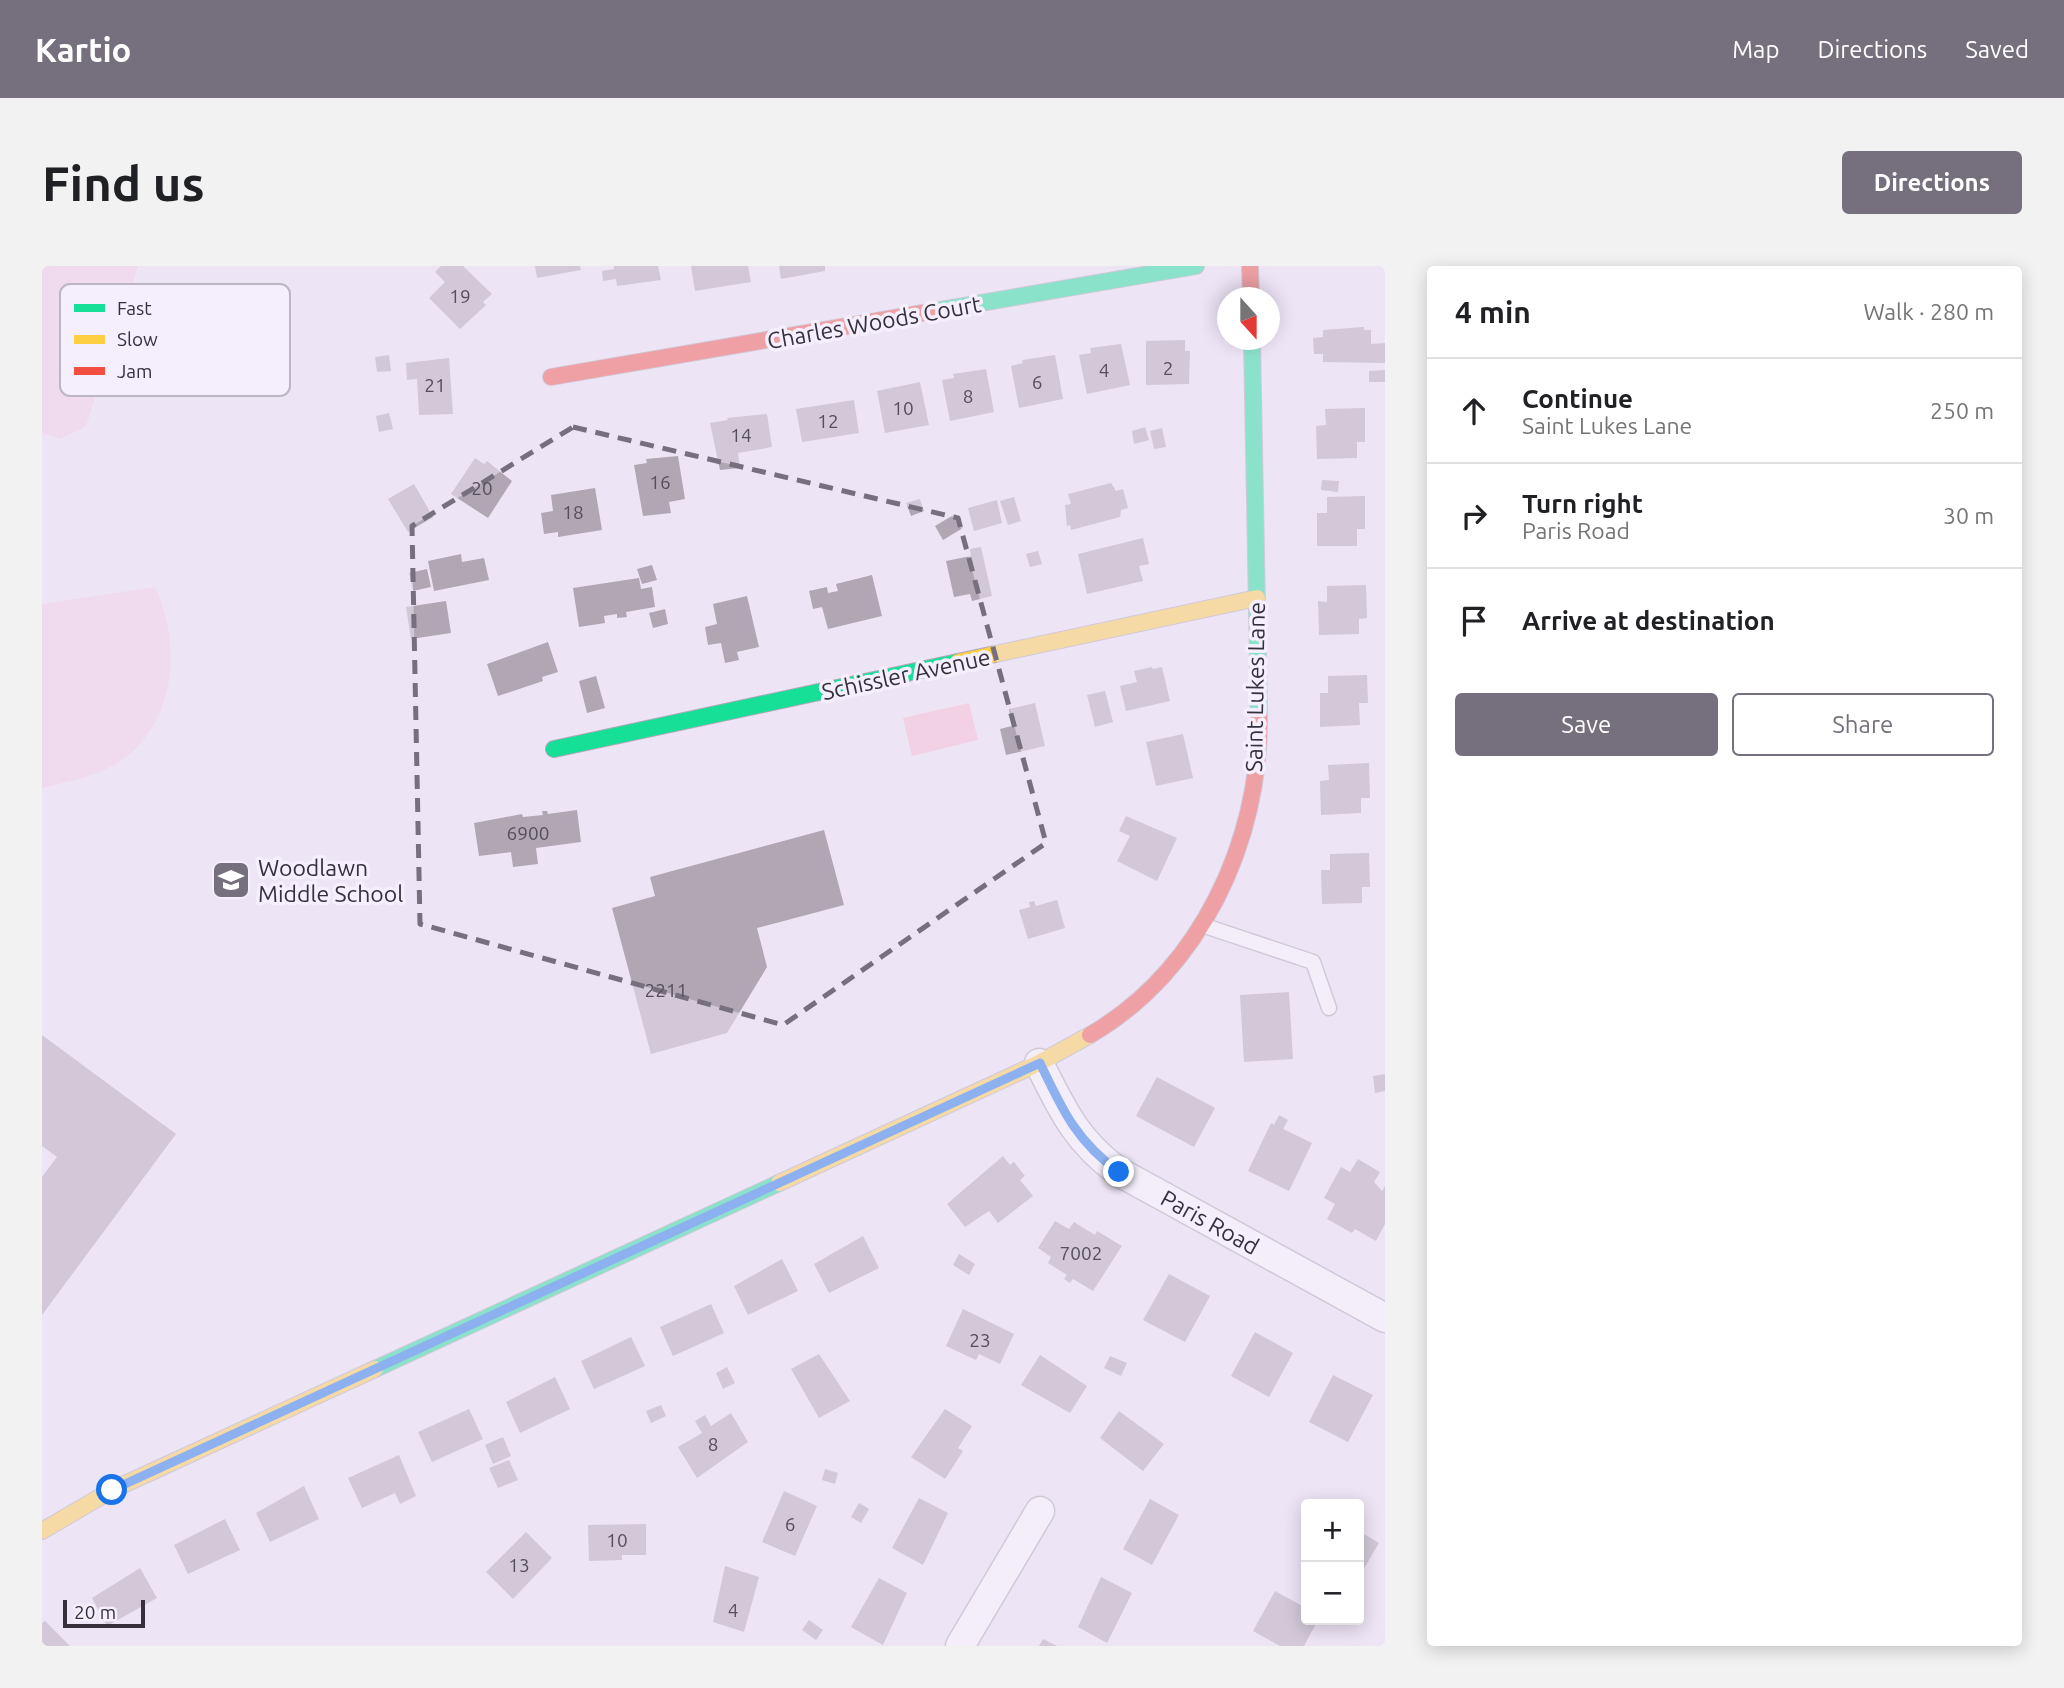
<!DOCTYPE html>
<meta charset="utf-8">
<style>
body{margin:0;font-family:Ubuntu,sans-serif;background:#f2f2f2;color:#202124}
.controls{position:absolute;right:21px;bottom:21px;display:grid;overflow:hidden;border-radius:7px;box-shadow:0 4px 18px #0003}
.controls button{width:63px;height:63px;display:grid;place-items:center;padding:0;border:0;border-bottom:2px solid #e0e0e0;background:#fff;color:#202124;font:35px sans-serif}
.compass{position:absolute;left:1175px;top:21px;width:63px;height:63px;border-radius:50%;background:#fff;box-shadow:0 4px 18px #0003;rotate:159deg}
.scale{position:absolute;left:21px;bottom:18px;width:82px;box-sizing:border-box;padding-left:7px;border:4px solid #36303d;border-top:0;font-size:19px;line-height:24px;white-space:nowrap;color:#36303d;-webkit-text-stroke:5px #f5eefc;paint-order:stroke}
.stop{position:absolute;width:21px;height:21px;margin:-16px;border:5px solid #1a73e8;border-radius:50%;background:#fff}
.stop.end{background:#1a73e8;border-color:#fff;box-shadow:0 2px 7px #0008}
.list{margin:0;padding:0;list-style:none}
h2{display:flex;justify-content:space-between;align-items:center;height:91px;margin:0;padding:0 28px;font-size:30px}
h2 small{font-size:23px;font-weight:400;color:#757577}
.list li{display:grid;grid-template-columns:46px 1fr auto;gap:21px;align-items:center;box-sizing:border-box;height:105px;padding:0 28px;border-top:2px solid #e0e0e0}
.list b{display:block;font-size:26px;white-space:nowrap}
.list p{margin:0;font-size:23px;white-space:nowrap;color:#757577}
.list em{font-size:23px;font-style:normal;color:#757577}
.actions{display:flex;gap:14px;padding:21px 28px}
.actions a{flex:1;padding:16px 0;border:2px solid #766f7e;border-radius:7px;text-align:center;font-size:24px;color:#766f7e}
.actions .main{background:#766f7e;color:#fff}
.icon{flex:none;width:38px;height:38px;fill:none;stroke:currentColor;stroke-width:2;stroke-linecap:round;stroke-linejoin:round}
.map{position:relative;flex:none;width:1343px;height:1380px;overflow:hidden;border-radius:7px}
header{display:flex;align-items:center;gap:42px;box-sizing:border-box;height:98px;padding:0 35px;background:#766f7e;color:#fff}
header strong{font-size:33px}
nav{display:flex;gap:38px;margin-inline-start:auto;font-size:24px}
.intro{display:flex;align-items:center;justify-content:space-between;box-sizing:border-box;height:168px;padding:0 42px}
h1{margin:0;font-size:49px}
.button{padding:18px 32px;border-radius:7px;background:#766f7e;color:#fff;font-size:24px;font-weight:700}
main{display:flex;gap:42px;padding:0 42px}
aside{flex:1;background:#fff;border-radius:7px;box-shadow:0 4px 18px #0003}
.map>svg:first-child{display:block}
.green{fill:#f1d1e3}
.building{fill:#b1a6b4}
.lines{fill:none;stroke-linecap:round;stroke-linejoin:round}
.lane-casing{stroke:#afa9b6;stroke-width:17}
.street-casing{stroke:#afa9b6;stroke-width:31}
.fast-casing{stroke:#afa9b6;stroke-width:18}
.slow-casing{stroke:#afa9b6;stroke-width:18}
.jam-casing{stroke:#afa9b6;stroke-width:18}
.lane{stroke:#fcfbfe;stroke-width:14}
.street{stroke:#fcfbfe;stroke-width:28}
.fast{stroke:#16e098;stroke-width:16}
.slow{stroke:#ffcf43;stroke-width:16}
.jam{stroke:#f24e42;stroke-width:16}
.route{stroke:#1a73e8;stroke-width:9}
.marked{fill:none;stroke:#766f7e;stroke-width:5;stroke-dasharray:14 9;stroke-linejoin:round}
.labels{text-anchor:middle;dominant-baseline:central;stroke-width:7;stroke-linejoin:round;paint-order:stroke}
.number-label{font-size:19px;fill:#554e5b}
.street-label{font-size:23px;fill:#36303d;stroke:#f5eefc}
.poi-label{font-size:23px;fill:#36303d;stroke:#f5eefc;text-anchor:start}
.key{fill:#f5eefc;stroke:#bcb5c3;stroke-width:2}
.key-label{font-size:19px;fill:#36303d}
</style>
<header>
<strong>Kartio</strong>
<nav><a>Map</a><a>Directions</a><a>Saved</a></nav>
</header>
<div class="intro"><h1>Find us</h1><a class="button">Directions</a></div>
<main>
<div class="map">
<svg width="1343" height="1380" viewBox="0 0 1343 1380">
<rect width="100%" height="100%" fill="#ede4f6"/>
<path class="green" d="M0,0H96L44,160L18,173L0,167Z
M113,321C138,375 135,444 90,486C67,508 29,515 0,522V338Z
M927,437L936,474L870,490L861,452Z"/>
<path class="building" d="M399,0H421L450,28L441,36L444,39L418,63L387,32L403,16L393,6Z
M493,0H538L539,4L495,12Z
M572,0H616L619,14L575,20L574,13L561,15L560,5L572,3Z
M649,0H706L709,16L653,25Z
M737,0H783V5L739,13Z
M1322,61V64H1329V78L1343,77V97L1281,96V88H1272L1271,72L1281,71V64Z
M1143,74V85H1148L1147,118L1104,119V75Z
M1079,78L1088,119L1045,128L1037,89L1049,87L1048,82Z
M347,89L349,105L335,106L333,91Z
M1013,89L1021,133L977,142L969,100L981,97L980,94Z
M407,92L411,148L377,149L375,113L365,114L364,97Z
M944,103L952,146L908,155L900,114L912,112L911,108Z
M1343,104V116H1327V105Z
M878,116L887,159L843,167L835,125Z
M812,134L817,167L760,176L754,143Z
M1323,142V176H1315V192L1275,193L1274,160L1284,159L1283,143Z
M347,147L351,163L337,166L334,150Z
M725,148L730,181L696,187L698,202L678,204L668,157L686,154L685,152Z
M1103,161L1107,174L1092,178L1090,165Z
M1120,162L1124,181L1112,183L1108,165Z
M636,190L643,233L627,236L629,247L601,250L592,199L605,197L604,193Z
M433,192L442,198L445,195L470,215L446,252L409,228Z
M1280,214L1297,215L1296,226L1279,224Z
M1069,217L1074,225L1081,223L1086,242L1079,244L1078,251L1029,264L1028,259L1025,260L1023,239L1029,238L1026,228Z
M372,218L391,251L366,266L346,233Z
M553,222L560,264L516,271V266L502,268L499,247L511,245L509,229Z
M1323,230V263H1315V280H1275V247H1285V231Z
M972,231L979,255L966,259L958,235Z
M878,233L882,245L869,250L864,237Z
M955,234L960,257L932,265L926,242Z
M913,248L921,262L901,274L893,260Z
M1101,272L1107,298L1097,300L1101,315L1045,328L1036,288Z
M939,281L950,330L930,335L928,328L912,331L904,295L929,290L928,283Z
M996,285L1000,298L988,301L984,288Z
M419,288L420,296L442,292L447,314L392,325L386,295Z
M610,299L615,314L600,318L595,303Z
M385,303L389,321L371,325L367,307Z
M830,309L840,350L786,363L780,341L771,343L767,325L785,321L786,327L796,325L794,318Z
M597,312L599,323L610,321L613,341L584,346L585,351L575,352V348L562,350L563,357L537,361L531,322Z
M1324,319L1325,352L1317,353V368L1277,369L1276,335L1285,336V320Z
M705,330L717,381L695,386L697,394L683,397L679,377L666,379L663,361L675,358L671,338Z
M404,335L409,367L369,373L364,341Z
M623,343L626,358L611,362L607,347Z
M506,376L516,406L500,411L501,415L456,430L445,398Z
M1110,401L1111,403L1120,401L1128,435L1084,445L1078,420L1095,416L1092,405Z
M1325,409L1326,437H1317L1318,459L1278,461V427H1286V410Z
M554,410L563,442L545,447L537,415Z
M1063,425L1071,456L1053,461L1045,429Z
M993,437L1003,480L964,489L958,463L970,460L967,443Z
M1141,468L1151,512L1114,520L1104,476Z
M1327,497L1328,532H1319V547L1279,549L1278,515L1287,514L1286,499Z
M535,544L539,576L494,582L496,598L471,601L469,586L437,590L432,557L480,548L481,551L501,549L500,545H505L506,548Z
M1084,550L1135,572L1115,615L1075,595L1088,570L1077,565Z
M782,564L802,639L715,662L725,701L685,767L609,788L570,642L613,630L608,611Z
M1327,587L1328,621H1320V637L1280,638L1279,604H1288V588Z
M1015,634L1023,662L986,673L977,644L988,641L987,636L992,635L994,640Z
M1247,726L1251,793L1202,796L1198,729Z
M0,769L134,868L0,1049V911L15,891L0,880Z
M1343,808V825L1333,827L1331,810Z
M1115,811L1173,842L1152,881L1094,850Z
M1237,849L1246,854L1241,863L1270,877L1247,925L1206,905L1229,857L1232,859Z
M961,890L968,899L972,896L983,910L978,914L991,930L956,957L947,945L923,961L905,938Z
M1316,893L1338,906L1332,916L1340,925L1343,920V958L1334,975L1313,963L1310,967L1285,953L1293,938L1282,932L1299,901L1308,906Z
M1013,955L1027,963L1032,956L1053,969L1055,965L1080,980L1051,1025L1031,1013L1028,1017L1022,1013L1025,1009L1006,997L1009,991L996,982Z
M821,970L837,1002L787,1027L772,998Z
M917,988L933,998L927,1009L911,999Z
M740,993L756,1025L706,1049L692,1020Z
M1127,1008L1168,1030L1143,1076L1101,1054Z
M669,1038L682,1067L631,1090L618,1061Z
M921,1043L972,1068L958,1098L937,1088L934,1094L904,1080Z
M1213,1066L1251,1087L1227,1131L1189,1110Z
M589,1071L603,1100L552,1123L539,1095Z
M777,1088L808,1135L777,1152L749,1103Z
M998,1089L1045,1120L1028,1147L979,1119Z
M1068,1090L1085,1097L1079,1110L1062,1102Z
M685,1101L693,1117L681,1123L674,1107Z
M1291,1109L1331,1129L1306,1176L1267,1156Z
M513,1111L528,1143L478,1167L464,1136Z
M619,1139L624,1150L609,1157L604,1145Z
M427,1143L441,1173L390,1196L376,1166Z
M903,1143L930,1160L916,1182L921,1185L903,1213L869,1191Z
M1077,1145L1122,1178L1101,1205L1058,1172Z
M689,1147L706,1176L655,1212L636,1181L660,1167L653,1155L663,1149L669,1160Z
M461,1171L469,1190L451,1198L443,1179Z
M357,1189L374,1230L358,1238L353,1227L320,1242L306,1212Z
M467,1194L476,1214L456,1222L447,1202Z
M783,1203L796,1207L793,1218L780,1214Z
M262,1220L277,1253L228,1276L214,1247Z
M742,1225L775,1240L753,1290L720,1276Z
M877,1232L906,1247L881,1299L850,1282Z
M1108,1233L1137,1249L1110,1299L1081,1283Z
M817,1237L827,1243L819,1257L809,1251Z
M183,1253L198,1284L146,1308L132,1279Z
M604,1258V1289H580V1294L547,1295L546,1259Z
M1317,1265L1337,1277L1317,1311Z
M484,1266L510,1292L471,1333L444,1306Z
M683,1300L717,1311L702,1366L671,1356Z
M98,1302L115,1332L65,1360L50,1332Z
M1059,1311L1090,1327L1065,1377L1036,1361Z
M837,1312L865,1327L841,1379L809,1361Z
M1233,1325L1264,1342V1354H1276L1262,1380H1238L1211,1365Z
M767,1354L781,1364L774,1374L760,1364Z
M3,1355L28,1380H0V1357Z
M1001,1373L1015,1380H997Z"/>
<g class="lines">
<defs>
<path id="lane" d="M1160,659L1271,696L1287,742"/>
<path id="street" d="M997,797C1020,843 1034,875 1077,906L1343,1052
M918,1380L998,1245"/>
<path id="fast" d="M886,46L1154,0
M1210,74L1217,450
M512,483L916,396
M333,1103L737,917"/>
<path id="slow" d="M916,396L1215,332
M737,917L997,797L1048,769
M0,1265L70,1224L333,1103"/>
<path id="jam" d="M1208,0L1209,32
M509,111L886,46
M1048,769C1158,705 1219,575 1217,450"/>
</defs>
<use href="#lane" class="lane-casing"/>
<use href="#street" class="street-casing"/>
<use href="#fast" class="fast-casing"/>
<use href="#slow" class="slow-casing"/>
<use href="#jam" class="jam-casing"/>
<use href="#lane" class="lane"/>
<use href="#street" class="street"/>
<use href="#fast" class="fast"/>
<use href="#slow" class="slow"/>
<use href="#jam" class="jam"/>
</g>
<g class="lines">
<path class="route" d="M70,1224L998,797C1020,843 1034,875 1077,906"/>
</g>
<path d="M0 0H1343V1380H0ZM531,161L916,252L1004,577L741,759L378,658L370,260Z" fill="#ede4f6" fill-opacity=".55" fill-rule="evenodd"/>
<path class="marked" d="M531,161L916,252L1004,577L741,759L378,658L370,260Z"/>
<defs>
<symbol id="school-square" viewBox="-11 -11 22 22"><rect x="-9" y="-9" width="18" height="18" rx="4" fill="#766f7e" stroke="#f5eefc"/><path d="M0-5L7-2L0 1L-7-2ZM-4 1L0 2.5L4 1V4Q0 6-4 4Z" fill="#fff"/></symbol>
</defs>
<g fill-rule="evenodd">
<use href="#school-square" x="167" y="592" width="44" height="44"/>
</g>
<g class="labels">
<g class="number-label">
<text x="418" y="30">19</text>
<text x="1126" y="102">2</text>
<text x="1062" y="104">4</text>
<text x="995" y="116">6</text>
<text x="393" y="119">21</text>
<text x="926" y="130">8</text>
<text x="861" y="142">10</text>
<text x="786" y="155">12</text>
<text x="699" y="169">14</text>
<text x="618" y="216">16</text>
<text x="440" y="222">20</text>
<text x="531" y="246">18</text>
<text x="486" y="567">6900</text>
<text x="624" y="724">2211</text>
<text x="1039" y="987">7002</text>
<text x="938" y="1074">23</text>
<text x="671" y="1178">8</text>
<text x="748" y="1258">6</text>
<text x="575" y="1274">10</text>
<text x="477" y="1299">13</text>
<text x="691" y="1344">4</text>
</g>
<g class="street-label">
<text transform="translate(832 56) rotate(-10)">Charles Woods Court</text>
<text transform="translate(864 408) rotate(-12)">Schissler Avenue</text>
<text transform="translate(1213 421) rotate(-89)">Saint Lukes Lane</text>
<text transform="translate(1168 956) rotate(29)">Paris Road</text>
</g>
<g class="poi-label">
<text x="216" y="601">Woodlawn<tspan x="216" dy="26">Middle School</tspan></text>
</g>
</g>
<rect x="18" y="18" width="230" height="112" rx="10" class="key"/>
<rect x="32" y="38" width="31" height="8" fill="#16e098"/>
<rect x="32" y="69" width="31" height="9" fill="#ffcf43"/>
<rect x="32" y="101" width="31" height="8" fill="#f24e42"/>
<g class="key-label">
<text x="75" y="49">Fast</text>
<text x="75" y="80">Slow</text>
<text x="75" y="112">Jam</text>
</g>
</svg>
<div class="controls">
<button>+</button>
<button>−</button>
</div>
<svg class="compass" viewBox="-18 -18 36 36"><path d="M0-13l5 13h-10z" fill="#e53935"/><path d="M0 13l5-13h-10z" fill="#757577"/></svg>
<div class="scale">20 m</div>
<div class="stop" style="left:70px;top:1224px"></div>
<div class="stop end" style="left:1077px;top:906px"></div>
</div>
<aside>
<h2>4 min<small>Walk · 280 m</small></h2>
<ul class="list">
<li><svg class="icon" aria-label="ahead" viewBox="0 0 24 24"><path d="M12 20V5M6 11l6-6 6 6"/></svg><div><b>Continue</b><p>Saint Lukes Lane</p></div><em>250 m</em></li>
<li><svg class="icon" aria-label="right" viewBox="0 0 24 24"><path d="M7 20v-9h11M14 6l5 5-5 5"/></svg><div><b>Turn right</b><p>Paris Road</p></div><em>30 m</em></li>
<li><svg class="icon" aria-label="arrive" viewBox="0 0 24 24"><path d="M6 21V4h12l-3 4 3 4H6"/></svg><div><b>Arrive at destination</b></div></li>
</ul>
<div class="actions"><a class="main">Save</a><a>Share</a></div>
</aside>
</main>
